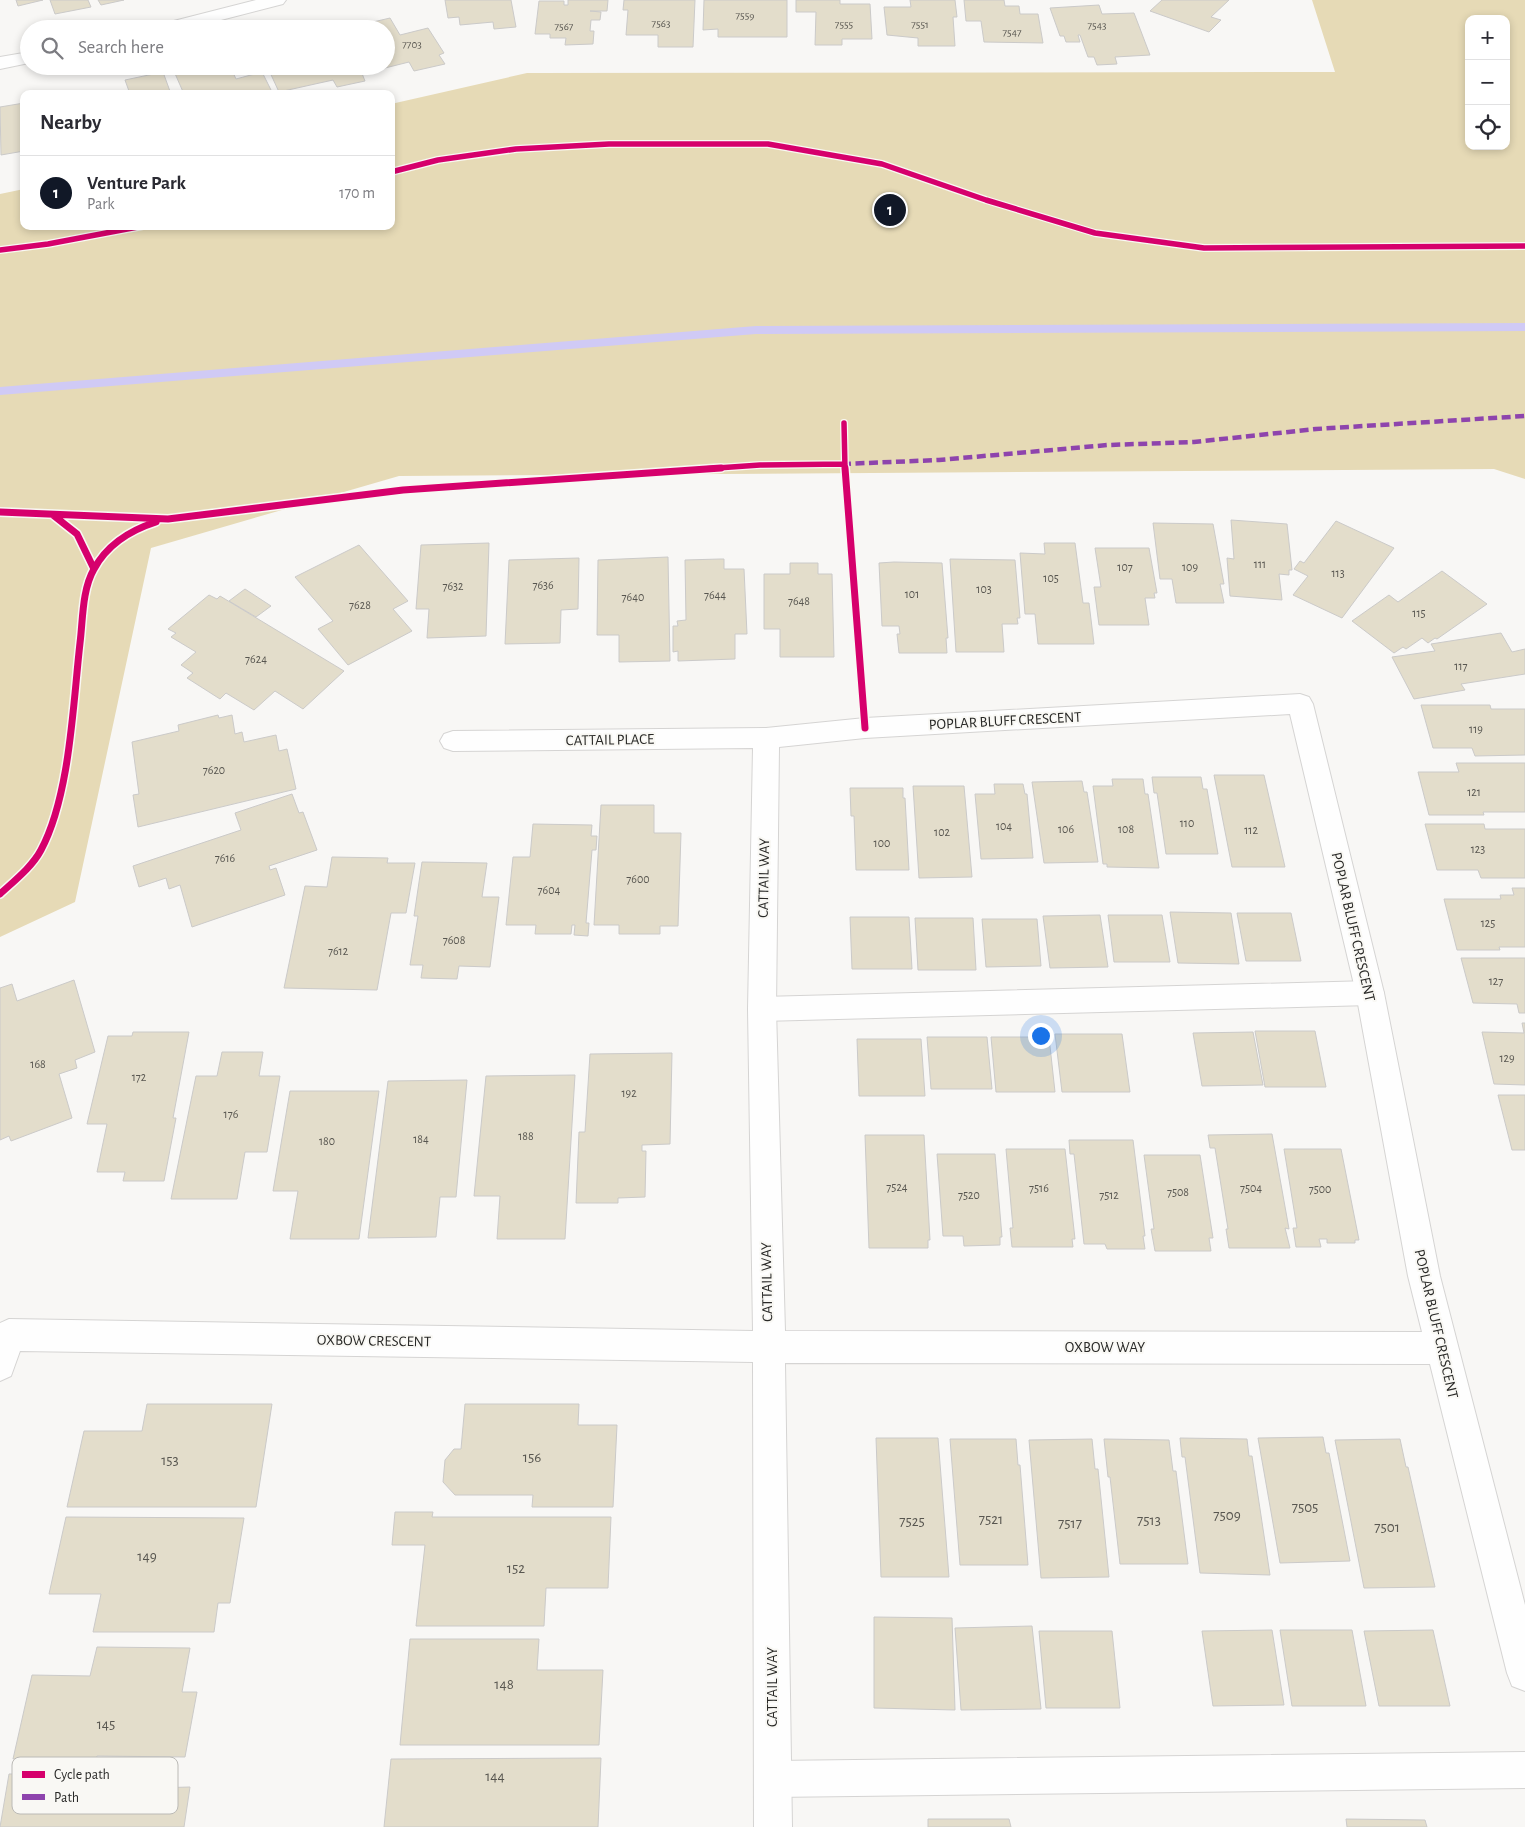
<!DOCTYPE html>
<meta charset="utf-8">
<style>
body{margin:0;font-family:"Alegreya Sans",sans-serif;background:#f7f7f7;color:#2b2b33}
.controls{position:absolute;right:15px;top:15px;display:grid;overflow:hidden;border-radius:10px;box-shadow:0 2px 8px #0003}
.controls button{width:45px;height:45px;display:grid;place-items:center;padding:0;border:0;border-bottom:1px solid #e1e1e2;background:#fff;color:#2b2b33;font:25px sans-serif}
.you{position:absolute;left:1040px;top:1035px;width:18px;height:18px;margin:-12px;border:4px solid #fff;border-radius:50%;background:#1a73e8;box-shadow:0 0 0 8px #1a73e833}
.badge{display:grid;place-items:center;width:32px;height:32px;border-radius:50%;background:#111827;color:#fff;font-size:16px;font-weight:700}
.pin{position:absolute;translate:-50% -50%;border:2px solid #fff;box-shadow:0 1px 5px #0006}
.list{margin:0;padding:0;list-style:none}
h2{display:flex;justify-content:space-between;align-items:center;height:65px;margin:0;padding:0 20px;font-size:21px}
h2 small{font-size:16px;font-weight:400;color:#7c7c81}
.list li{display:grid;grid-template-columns:32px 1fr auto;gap:15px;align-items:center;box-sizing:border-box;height:75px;padding:0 20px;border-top:1px solid #e1e1e2}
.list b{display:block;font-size:19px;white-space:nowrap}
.list p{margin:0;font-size:16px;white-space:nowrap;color:#7c7c81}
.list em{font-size:16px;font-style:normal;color:#7c7c81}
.icon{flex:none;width:28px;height:28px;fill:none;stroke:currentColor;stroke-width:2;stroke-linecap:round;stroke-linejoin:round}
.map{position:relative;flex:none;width:1525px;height:1827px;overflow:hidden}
.search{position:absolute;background:#fff;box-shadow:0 2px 8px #0003;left:20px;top:20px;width:375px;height:55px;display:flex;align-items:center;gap:12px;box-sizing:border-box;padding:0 18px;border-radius:28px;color:#7c7c81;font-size:19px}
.panel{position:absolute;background:#fff;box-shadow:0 2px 8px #0003;left:20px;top:90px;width:375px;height:140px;border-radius:10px}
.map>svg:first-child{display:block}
.green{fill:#e6dab6;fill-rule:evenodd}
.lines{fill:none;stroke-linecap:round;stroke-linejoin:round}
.stream{fill:#d0caf5;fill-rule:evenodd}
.building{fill:#e3ddcb;stroke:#cbcac9}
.service-casing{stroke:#d5d4d3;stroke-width:2}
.minor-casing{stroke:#d5d4d3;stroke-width:2}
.service{fill:#fefefe;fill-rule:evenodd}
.minor{fill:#fefefe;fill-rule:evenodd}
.quiet{stroke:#8e44ad;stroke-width:4.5;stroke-dasharray:9 4.5;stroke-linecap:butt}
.cycleway-far1-casing{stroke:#f9f8f4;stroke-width:8}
.cycleway-casing{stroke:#f9f8f4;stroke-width:10}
.cycleway-far1{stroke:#d6006c;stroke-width:5.5}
.cycleway{stroke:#d6006c;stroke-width:7}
.labels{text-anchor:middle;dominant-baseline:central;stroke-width:4;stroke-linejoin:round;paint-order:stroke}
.far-number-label{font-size:11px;fill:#585650}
.number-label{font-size:12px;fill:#585650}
.street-label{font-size:15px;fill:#292927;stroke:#f9f8f4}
.near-number-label{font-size:15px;fill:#585650}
.key{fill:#f9f8f4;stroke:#bbbab6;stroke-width:1}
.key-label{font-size:14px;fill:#292927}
</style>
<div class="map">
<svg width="1525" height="1827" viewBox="0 0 1525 1827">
<rect width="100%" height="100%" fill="#f8f7f5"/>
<path class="green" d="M1312,0H1525V479L1494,469L399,476L151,548L75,902L0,937V194L24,189V226H391V104L527,73L1335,72ZM1469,19H1506V146H1469Z"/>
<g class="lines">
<path class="stream" d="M1525,323V331L756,334L0,395V387L756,326Z"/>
</g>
<path class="building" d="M16,0H43L18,6Z
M50,0H88L91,7L55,14Z
M98,0H124L101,5Z
M445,0H511L516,27L494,29L493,22L460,25L459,17L448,18Z
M568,0H608L607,11H590L601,12L600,20H591L590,31H594L593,44L565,45L566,38H550V34H535L539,1H564V5H568Z
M624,0H695L693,47H658V35H626L628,10H623Z
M704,0H787V37H718V29L703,30Z
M796,0H840V4H870L872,39H842V45H815L816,12H796Z
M910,0H955L957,17H953L955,46H918V38L887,35L884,7H911Z
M964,0H1004L1005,6H1019L1020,14H1038L1043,43L984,42L981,21H966Z
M1162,0H1229L1211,17L1221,20L1209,32L1150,11Z
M1099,5L1102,14L1134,13L1150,55L1115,57L1117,64L1097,65L1094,57H1088L1080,35H1078L1080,42H1066L1064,36H1060L1050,8Z
M390,18L400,35L428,28L444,53L439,55L445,64L414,71L409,62L377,70L375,66H386V29H354L352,27Z
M183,66H230L236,79L262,72L273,94H184L173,69Z
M267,66H359L365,81L337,87L333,80L279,92Z
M163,72L171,94H130L125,80Z
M24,103V151L1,155L0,107Z
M1231,520L1287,524L1292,570H1289V575L1279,574L1282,600L1230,596L1227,558L1234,559Z
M1336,521L1394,548L1342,618L1293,595L1308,576L1294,569L1300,561L1304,563Z
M1153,523L1213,524L1224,584H1220L1224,603H1176L1172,579H1160Z
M489,543L486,636L427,638L429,609H416L421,545Z
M1044,543H1075L1083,603H1089L1094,644H1038L1035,614H1025L1020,553L1045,554Z
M359,545L408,601L393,609L412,631L348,665L318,629L333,621L295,577Z
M1095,548H1149L1157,593H1154L1155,598H1145L1149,625H1099L1094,587H1101Z
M668,557L670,661L619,662V635H597L598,560Z
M579,558L578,609L561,610L560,643L505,644L509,560Z
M720,559H724V569H744L747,634H735V659L678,661V651L673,652V626H678L677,621L686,620L685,560Z
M950,559L1015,560L1020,618H1017L1018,624H1002L1004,652H956Z
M894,562L942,563L948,638H946L947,653H899L897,634H900L899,626H882L879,563Z
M790,563H818V574H832L834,657H780V629H764V574H790Z
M1442,571L1487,604L1437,639L1435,638L1428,643L1422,638L1406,649L1403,647L1394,653L1352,621L1389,595L1398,602Z
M245,589L271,606L256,617L229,601Z
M209,595L217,599L220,596L344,671L303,709L275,691L254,710L226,693L220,699L187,678L193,673L181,665L196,652L171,637L176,633L168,629Z
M1501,633L1512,652L1525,649V674L1461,684L1465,690L1414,699L1392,657L1435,651L1431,644Z
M1421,705H1490L1491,709H1525V755L1475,756L1472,748H1433Z
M218,715L219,718L232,715L235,734L242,732L244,742L276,735L279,751L287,749L296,789L138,827L133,795L139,794L132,742L179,731L178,725Z
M1456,763H1525V812H1483L1484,815H1429L1418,772H1459Z
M1214,775H1264L1285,867H1232Z
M1152,777H1201L1203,789H1207L1218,854H1166L1157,793H1154Z
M1112,779H1143L1145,794H1148L1159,868L1107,867V864H1103L1093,786H1113Z
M1082,781L1084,792H1087L1098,862L1044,863L1032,782Z
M994,784H1023L1025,794H1027L1033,858L981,859L975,794H995Z
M913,786H964L972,877L919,878Z
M850,788H903V798H905L909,870H856L854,816H851Z
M292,794L299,813L303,812L317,850L269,866L270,870L276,868L285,895L192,927L180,885L169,889L166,878L139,887L133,866L241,830L235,813Z
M601,805H654V833H681L678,926H660V934H619V925H594Z
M533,824L592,825L591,836H597L596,850H592L586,923H589L588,936L574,935L575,925H572L571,934H535L536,925H506L513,857H530Z
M1425,824H1484L1485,829H1525V878H1481L1478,870H1437Z
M332,857L388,858L387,863H415L406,913H391L377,990L284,988L305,886L327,887Z
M422,862L487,863L482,897H499L490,967L459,966L457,979L421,978L423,965H410L418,916H414Z
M1512,888H1525V947H1499L1500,950H1457L1444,899H1501L1500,895H1514Z
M1170,912L1231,913L1239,964L1178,963Z
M1237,913H1291L1301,961H1246Z
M1100,915L1108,967L1050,968L1043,916Z
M1108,915H1162L1170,962H1114Z
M850,917H909L912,969H852Z
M915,918H973L976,970H918Z
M982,919H1037L1041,966L986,967Z
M1461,958H1525V1013H1519L1517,1004L1473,1003Z
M74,980L95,1052L75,1060L77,1068L59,1074L72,1118L11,1141L9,1136L0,1140V988L12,984L17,1001Z
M1522,1023H1525V1085L1494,1084L1482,1032L1524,1033Z
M1255,1031H1315L1326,1087H1265Z
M133,1032H189L173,1118H176L164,1181H123L125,1172H97L107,1124H87L108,1036H132Z
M1253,1032L1263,1085L1202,1086L1193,1033Z
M1055,1034H1122L1130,1092H1062Z
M927,1037H987L992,1089H931Z
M991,1037H1049L1055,1092H996Z
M857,1039H921L925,1096H859Z
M222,1052H263L259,1076H280L267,1152H245L237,1199H171L196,1076H217Z
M672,1053L670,1144L642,1145V1151H646L645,1197L618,1198V1203H576L579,1132H585L590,1054Z
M575,1075L565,1239H497L500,1196H474L486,1076Z
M467,1080L456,1197H440L436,1237L368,1238L388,1081Z
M290,1091H379L359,1239H290L298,1191H273Z
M1498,1095H1525V1150H1512Z
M1272,1134L1289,1229L1285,1228L1290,1248H1229L1226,1229H1228L1215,1148H1210L1208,1135Z
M865,1135H924L930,1240H928V1248H869Z
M1069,1140H1133L1145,1236H1143L1145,1249H1107L1105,1244H1084L1074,1154H1070Z
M1006,1149H1065L1075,1239H1072L1073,1247H1012L1010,1228H1013Z
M1284,1149H1341L1359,1240H1355V1243H1327V1239H1319L1321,1247H1296L1293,1228H1297Z
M937,1154H995L1002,1237H1000V1245L964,1246L963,1236H943Z
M1144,1155H1200L1213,1238H1209L1211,1251H1155L1151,1229H1154Z
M147,1404H272L256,1507H67L84,1431H142Z
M465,1404H579L578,1425H617L613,1507H532L533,1495H455L443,1482L445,1460L454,1449H461Z
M1323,1437L1326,1453H1329L1350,1561L1280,1563L1258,1438Z
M876,1438H938L949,1577H881Z
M1180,1438L1247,1439L1249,1456H1252L1270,1575L1200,1573L1185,1457H1182Z
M950,1439H1016L1018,1465H1020L1028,1565H960Z
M1092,1439L1095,1469H1098L1109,1577L1041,1578L1029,1440Z
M1104,1439L1169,1440L1173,1471H1176L1188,1564H1120L1110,1477H1108Z
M1400,1439L1406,1467H1408L1435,1587L1364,1588L1335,1440Z
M395,1512H433L432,1517H611L608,1588H546L544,1626H416L425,1545H392Z
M66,1517L244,1518L230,1603H218L214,1632H93L101,1594H49Z
M874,1617L952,1618L955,1710L874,1708Z
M1032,1626L1041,1709L961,1710L955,1628Z
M1272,1630L1284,1705L1213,1706L1202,1631Z
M1280,1630H1352L1366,1706H1292Z
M1433,1630L1450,1706H1379L1364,1631Z
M1039,1631H1112L1120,1708H1046Z
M410,1639H539L537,1670H603L599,1745H400Z
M97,1647L190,1648L182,1692H197L185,1757L97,1756L96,1760L13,1759L32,1675L90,1676Z
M601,1758L598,1827H384L391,1759Z
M122,1773L119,1789L190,1787L184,1827H0L9,1774Z
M928,1819H1009L1011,1827H928Z
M1346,1819L1425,1820L1427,1827H1347Z"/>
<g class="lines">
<defs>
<path id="service" d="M1370,981L1380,984L1384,993L1380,1002L1370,1005L762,1021L752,1018L748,1009L752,1000L762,997Z
M1525,1752V1788L773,1797L760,1792L755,1779L760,1766L773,1761Z"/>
<path id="minor" d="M256,0H286L283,4L186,29H155L158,25Z
M29,52V63L0,69V57Z
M1300,694L1309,697L1313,704L1384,993L1440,1276L1525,1605V1691L1512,1686L1507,1673L1430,1364L785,1363L792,1827H754L753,1362L20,1351L11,1376L0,1381V1323L9,1319L753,1331L748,1009L753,748L453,751L444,748L440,741L444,734L453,731L766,728L865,718ZM1290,714L1356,993L1408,1276L1422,1332L785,1331L776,1009L779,747L865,738Z"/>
</defs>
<use href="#service" class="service-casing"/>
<use href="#minor" class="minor-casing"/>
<use href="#service" class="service"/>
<use href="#minor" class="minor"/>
<path class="quiet" d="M842,464L939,460L1108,445L1194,442L1316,429L1525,416"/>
<defs>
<path id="cycleway-far1" d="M391,172L438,160L516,149L609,144H768L882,164L986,200L1095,233L1204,248L1525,246
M0,250L48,244L143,226
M844,423L845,469
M703,469L760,465L845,464"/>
<path id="cycleway" d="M845,468L865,728
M0,512L168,519L403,490L721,468
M53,515L77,534L94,569
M0,894C14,881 32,867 41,850C70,796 73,704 80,643C83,619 82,590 94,569C107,545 131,530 156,522"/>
</defs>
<use href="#cycleway-far1" class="cycleway-far1-casing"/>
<use href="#cycleway" class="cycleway-casing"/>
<use href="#cycleway-far1" class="cycleway-far1"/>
<use href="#cycleway" class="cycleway"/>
</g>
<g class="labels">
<g class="far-number-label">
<text x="745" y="15">7559</text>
<text x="661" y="23">7563</text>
<text x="844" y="24">7555</text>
<text x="920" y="24">7551</text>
<text x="1097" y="25">7543</text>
<text x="564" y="26">7567</text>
<text x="1012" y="32">7547</text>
<text x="412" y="44">7703</text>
</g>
<g class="number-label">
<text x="1260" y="564">111</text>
<text x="1125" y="567">107</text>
<text x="1190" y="567">109</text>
<text x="1338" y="573">113</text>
<text x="1051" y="578">105</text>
<text x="543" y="585">7636</text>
<text x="453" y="586">7632</text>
<text x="984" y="589">103</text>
<text x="912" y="594">101</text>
<text x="715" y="595">7644</text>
<text x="633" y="597">7640</text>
<text x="799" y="601">7648</text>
<text x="360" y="605">7628</text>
<text x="1419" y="613">115</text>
<text x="256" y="659">7624</text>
<text x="1461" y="666">117</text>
<text x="1476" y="729">119</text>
<text x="214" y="770">7620</text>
<text x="1474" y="792">121</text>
<text x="1187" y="823">110</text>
<text x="1004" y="826">104</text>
<text x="1066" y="829">106</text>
<text x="1126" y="829">108</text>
<text x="1251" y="830">112</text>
<text x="942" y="832">102</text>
<text x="882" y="843">100</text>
<text x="1478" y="849">123</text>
<text x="225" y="858">7616</text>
<text x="638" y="879">7600</text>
<text x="549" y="890">7604</text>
<text x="1488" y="923">125</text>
<text x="454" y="940">7608</text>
<text x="338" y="951">7612</text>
<text x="1496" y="981">127</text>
<text x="1507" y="1058">129</text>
<text x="38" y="1064">168</text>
<text x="139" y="1077">172</text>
<text x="629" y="1093">192</text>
<text x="231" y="1114">176</text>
<text x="526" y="1136">188</text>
<text x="421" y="1139">184</text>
<text x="327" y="1141">180</text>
<text x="897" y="1187">7524</text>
<text x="1039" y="1188">7516</text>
<text x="1251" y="1188">7504</text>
<text x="1320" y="1189">7500</text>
<text x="1178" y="1192">7508</text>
<text x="969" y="1195">7520</text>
<text x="1109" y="1195">7512</text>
</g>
<g class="street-label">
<text transform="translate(1005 721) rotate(-3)">POPLAR BLUFF CRESCENT</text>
<text transform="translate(610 740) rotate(-1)">CATTAIL PLACE</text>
<text transform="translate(764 878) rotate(-89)">CATTAIL WAY</text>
<text transform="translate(1353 927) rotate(77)">POPLAR BLUFF CRESCENT</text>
<text transform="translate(767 1282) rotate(-91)">CATTAIL WAY</text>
<text transform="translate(1436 1324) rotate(77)">POPLAR BLUFF CRESCENT</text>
<text transform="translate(374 1341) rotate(1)">OXBOW CRESCENT</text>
<text x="1105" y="1347">OXBOW WAY</text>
<text transform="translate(772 1687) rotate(-90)">CATTAIL WAY</text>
</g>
<g class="near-number-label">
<text x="532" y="1457">156</text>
<text x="170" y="1460">153</text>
<text x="1305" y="1507">7505</text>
<text x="1227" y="1515">7509</text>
<text x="991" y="1519">7521</text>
<text x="1149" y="1520">7513</text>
<text x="912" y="1521">7525</text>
<text x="1070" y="1523">7517</text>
<text x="1387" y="1527">7501</text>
<text x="147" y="1556">149</text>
<text x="516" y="1568">152</text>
<text x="504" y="1684">148</text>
<text x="106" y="1724">145</text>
<text x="495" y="1776">144</text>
</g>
</g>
<rect x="12" y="1757" width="166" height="57" rx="8" class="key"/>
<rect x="22" y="1771" width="23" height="7" fill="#d6006c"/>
<rect x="22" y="1794" width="23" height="6" fill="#8e44ad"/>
<g class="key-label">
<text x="54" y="1779">Cycle path</text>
<text x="54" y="1802">Path</text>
</g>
</svg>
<div class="controls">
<button>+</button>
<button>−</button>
<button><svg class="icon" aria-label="locate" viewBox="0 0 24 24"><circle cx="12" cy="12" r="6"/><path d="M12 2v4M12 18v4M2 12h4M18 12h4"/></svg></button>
</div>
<div class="you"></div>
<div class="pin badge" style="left:890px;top:210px">1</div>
<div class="search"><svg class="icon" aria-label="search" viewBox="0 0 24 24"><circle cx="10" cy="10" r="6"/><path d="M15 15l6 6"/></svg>Search here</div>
<section class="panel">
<h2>Nearby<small></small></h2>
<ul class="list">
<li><span class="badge">1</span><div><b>Venture Park</b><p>Park</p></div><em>170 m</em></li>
</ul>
</section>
</div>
